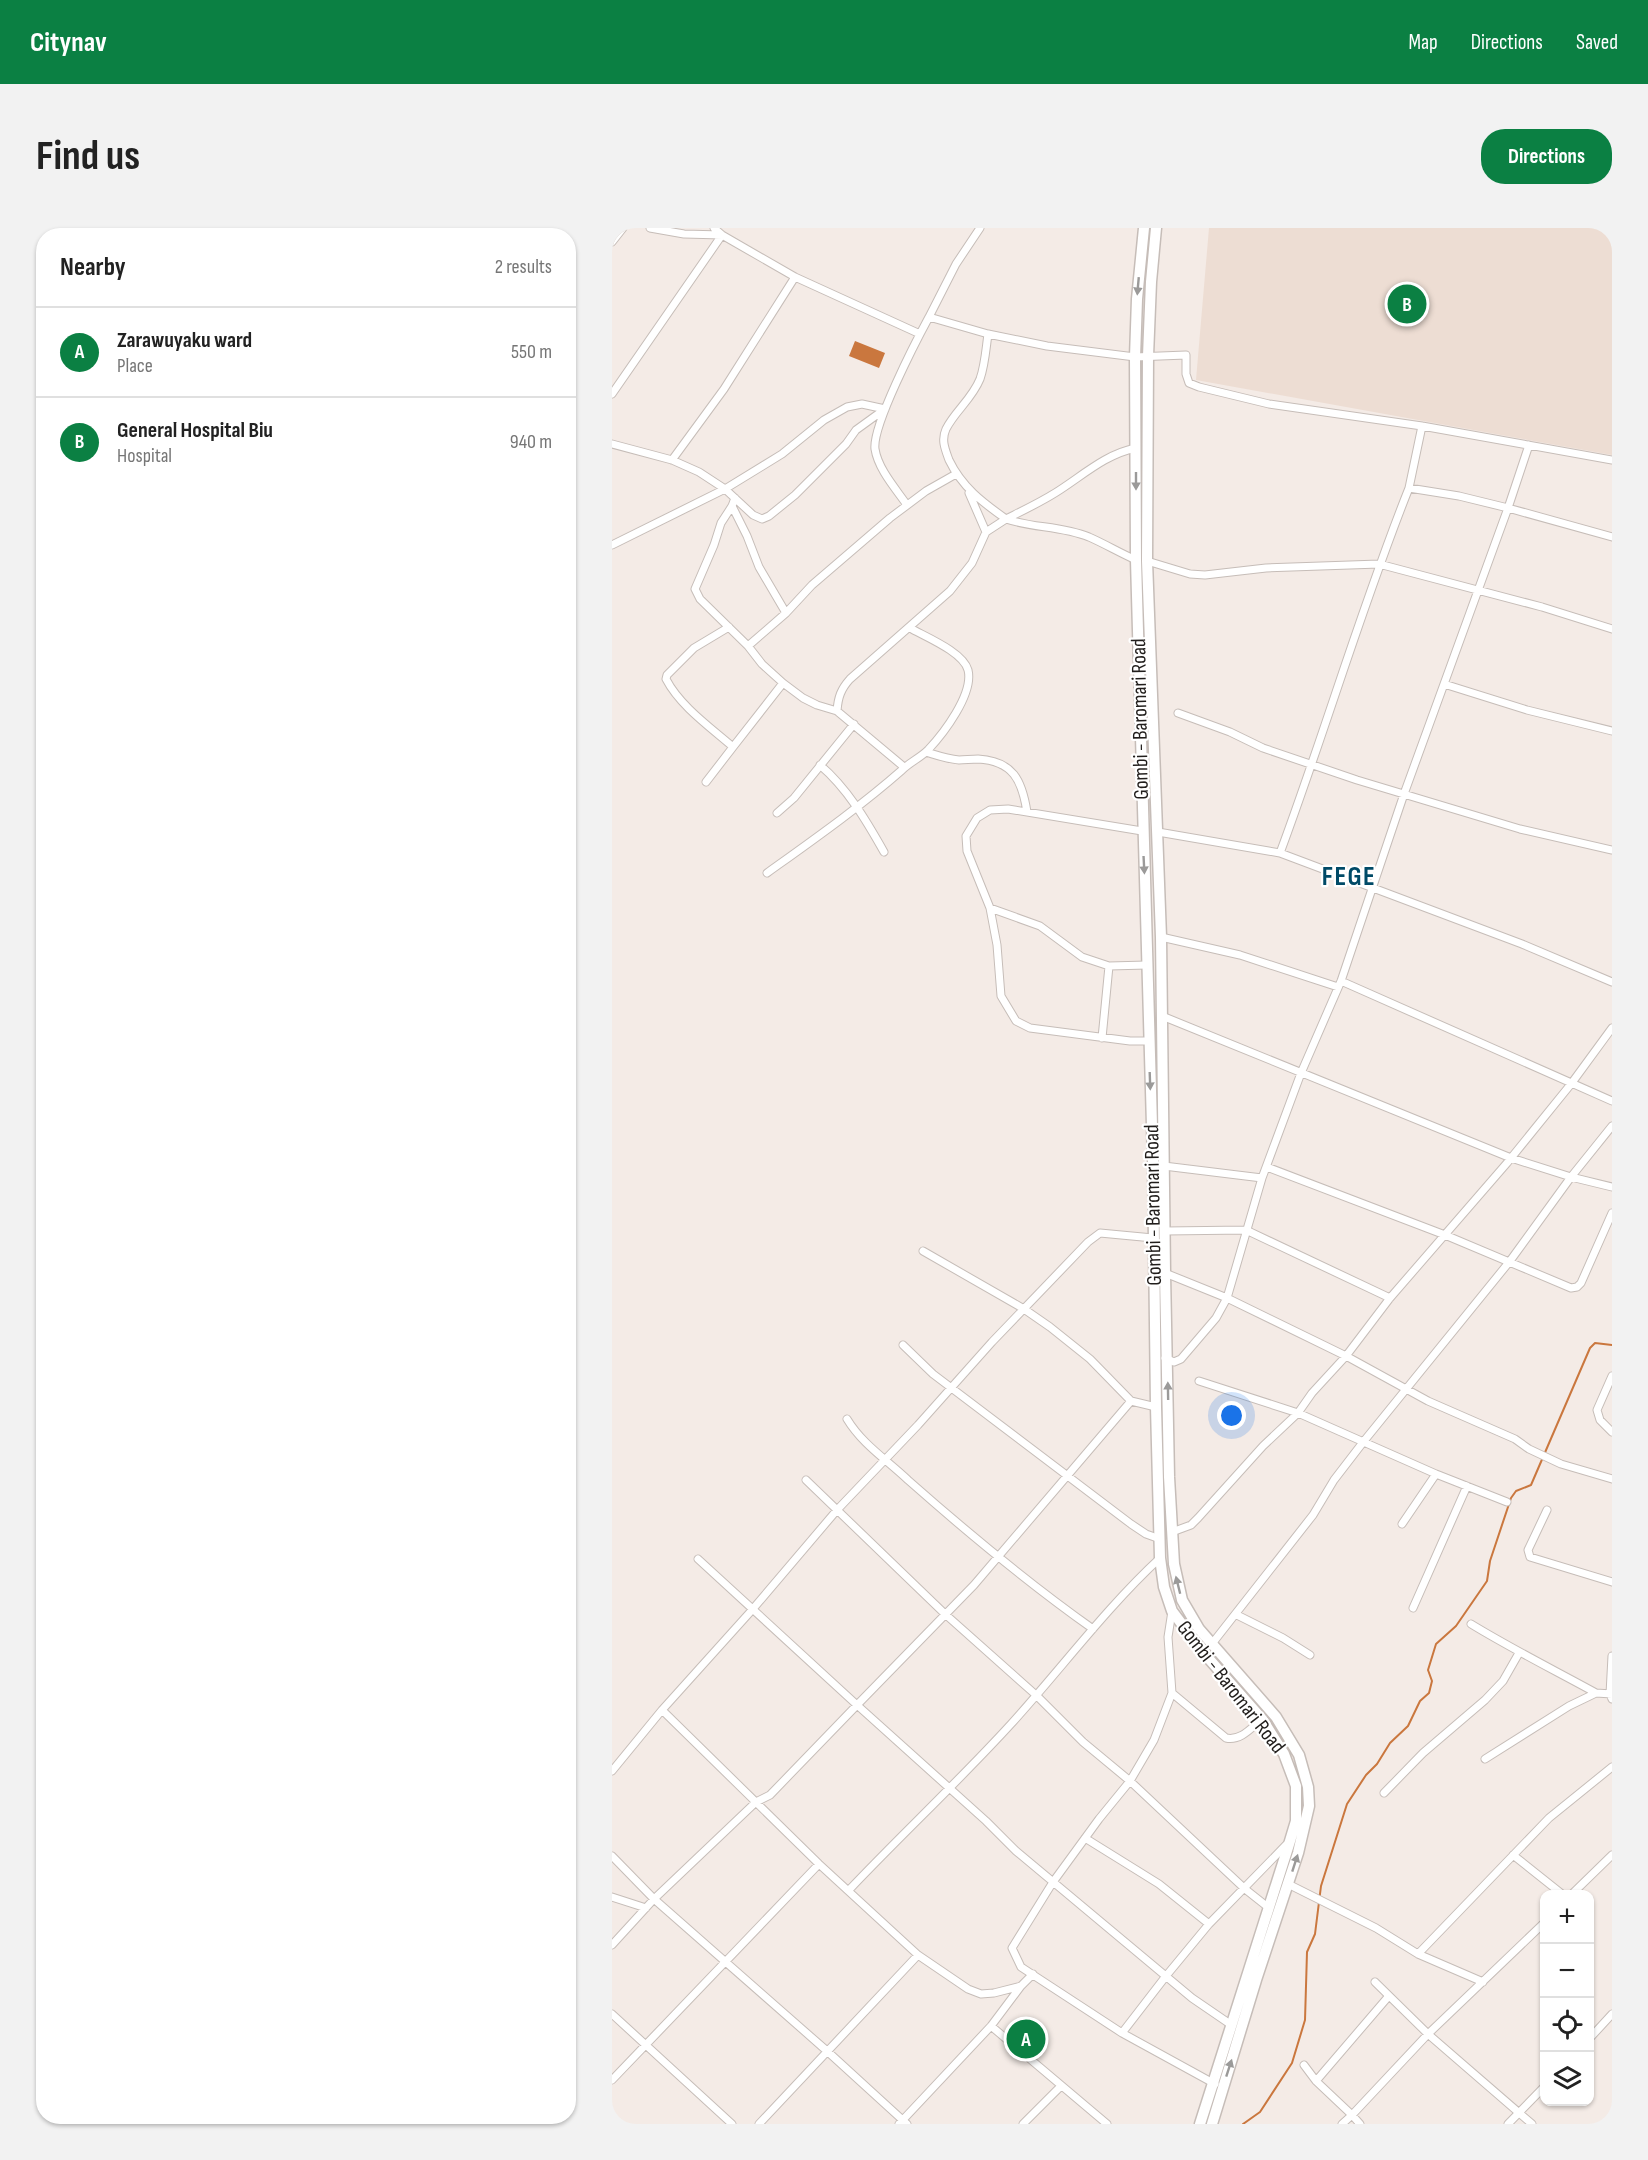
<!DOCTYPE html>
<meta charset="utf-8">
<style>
body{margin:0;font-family:"Sofia Sans Condensed",sans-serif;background:#f2f2f2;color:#222}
.controls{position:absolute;right:18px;bottom:18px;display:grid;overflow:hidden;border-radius:12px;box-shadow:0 2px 4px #0004}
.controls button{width:54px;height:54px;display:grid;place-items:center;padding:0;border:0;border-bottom:2px solid #e0e0e0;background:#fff;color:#222;font:30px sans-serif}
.you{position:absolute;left:620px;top:1188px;width:21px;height:21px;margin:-15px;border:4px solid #fff;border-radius:50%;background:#1a73e8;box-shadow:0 0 0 9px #1a73e833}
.badge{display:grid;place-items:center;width:39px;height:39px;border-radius:50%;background:#0b8043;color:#fff;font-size:20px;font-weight:700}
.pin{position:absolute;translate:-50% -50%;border:3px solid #fff;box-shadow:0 2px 6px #0006}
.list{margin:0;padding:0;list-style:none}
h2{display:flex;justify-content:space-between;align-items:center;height:78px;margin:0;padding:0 24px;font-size:26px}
h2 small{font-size:20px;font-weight:400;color:#767676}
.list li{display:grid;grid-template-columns:39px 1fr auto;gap:18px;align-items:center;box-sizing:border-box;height:90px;padding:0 24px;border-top:2px solid #e0e0e0}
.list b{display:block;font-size:22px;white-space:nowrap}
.list p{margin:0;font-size:20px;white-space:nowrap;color:#767676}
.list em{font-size:20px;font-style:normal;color:#767676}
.icon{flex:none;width:33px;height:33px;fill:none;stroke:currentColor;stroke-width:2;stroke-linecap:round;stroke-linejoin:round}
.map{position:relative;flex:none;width:1000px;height:1896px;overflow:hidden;border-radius:24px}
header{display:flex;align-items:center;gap:36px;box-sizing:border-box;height:84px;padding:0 30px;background:#0b8043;color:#fff}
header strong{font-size:28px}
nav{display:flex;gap:33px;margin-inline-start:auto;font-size:21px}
.intro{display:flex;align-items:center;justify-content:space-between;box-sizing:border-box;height:144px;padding:0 36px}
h1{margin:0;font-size:42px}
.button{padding:15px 27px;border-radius:24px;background:#0b8043;color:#fff;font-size:21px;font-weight:700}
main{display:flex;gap:36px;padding:0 36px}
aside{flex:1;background:#fff;border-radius:24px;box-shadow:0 2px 4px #0004}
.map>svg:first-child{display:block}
.built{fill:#edddd3}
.water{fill:#ca773e}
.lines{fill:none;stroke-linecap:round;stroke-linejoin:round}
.stream{stroke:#ca773e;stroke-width:2}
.minor-casing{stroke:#c6bdb8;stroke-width:9}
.primary-casing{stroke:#c6bdb8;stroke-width:13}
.minor{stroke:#fff;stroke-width:7}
.primary{stroke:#fff;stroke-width:10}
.oneway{fill:#9b9a99}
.labels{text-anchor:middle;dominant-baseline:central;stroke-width:4.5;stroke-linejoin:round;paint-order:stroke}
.street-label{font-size:21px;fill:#211e1c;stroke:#fff}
.district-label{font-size:27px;font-weight:bold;letter-spacing:1.5px;fill:#004a67;stroke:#fff}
</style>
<header>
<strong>Citynav</strong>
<nav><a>Map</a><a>Directions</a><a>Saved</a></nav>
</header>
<div class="intro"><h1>Find us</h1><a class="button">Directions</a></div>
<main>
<aside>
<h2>Nearby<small>2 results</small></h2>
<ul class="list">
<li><span class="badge">A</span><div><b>Zarawuyaku ward</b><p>Place</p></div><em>550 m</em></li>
<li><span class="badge">B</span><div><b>General Hospital Biu</b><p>Hospital</p></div><em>940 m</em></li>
</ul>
</aside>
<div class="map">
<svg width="1000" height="1896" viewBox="0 0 1000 1896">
<rect width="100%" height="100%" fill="#f4ebe6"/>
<path class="built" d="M597,0H1000V227L584,152Z"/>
<path class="water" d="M243,113L273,125L267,140L237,128Z"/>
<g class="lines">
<path class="stream" d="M631,1896L648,1884L680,1835L693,1792L695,1724L703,1706L709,1658L735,1576L754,1547L765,1536L778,1515L796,1498L808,1473L817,1465L820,1453L816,1442L824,1416L844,1398L875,1353L878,1333L899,1270L904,1263L919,1257L978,1120L983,1115L1000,1117"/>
<defs>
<path id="minor" d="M38,0L72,6L110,7L183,49L308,106
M0,14L11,0
M317,89L344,36L368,0
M376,106C374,120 373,137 368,151C360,171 343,183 334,201C329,212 333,221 337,232C350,259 370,274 394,291C410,283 427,275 443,265C469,249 493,226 524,220
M0,166L110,7L102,0
M810,198L797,260L847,268L896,280L917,217
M0,216L60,232L87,244L113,261L141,287L150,291L157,288L183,267L234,216L244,202L273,181
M60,232L112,161L183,49
M357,265L374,304
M123,270L120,278L109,295L102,317L83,361L88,371L136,418L150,436L171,455L191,470L205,477L225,483L292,539
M295,277C284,261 266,241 263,221C260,198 304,113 317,89L376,106L435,118L523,129L574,127V146L577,155L587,159L657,176L810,198L1000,232
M120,278L135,308L147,339L174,385
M0,317L113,261L170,226L212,192L235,179L250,176L273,181
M535,333L578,346L593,347L654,340L767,336L930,379L1000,401
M117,399L82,420L55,447L54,451C68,478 98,499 121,519L171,455
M136,418L174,385L200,357L278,290L314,263L344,246
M832,456L915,482L1000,503
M225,483C226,469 229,461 238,451L338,363L360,335L374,304L394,291C421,300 450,298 477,309C493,316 508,325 524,332
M566,485L618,504L651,520L745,552L908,601L1000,622
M314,524C324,527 335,531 347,532C353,532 359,531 366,531C401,533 410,552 415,584
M208,537C235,560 254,592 272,624
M94,554L121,519
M165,585L182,570L242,496
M530,603L396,581L378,582L365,590L354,608L355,623L378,680L385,717L389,768L404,793L418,800L518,813H536
M546,604L668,625L910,716L1000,754
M668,625C713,504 749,380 797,260
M155,645C201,612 248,579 290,542C298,534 308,530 316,522C331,506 362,466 356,442C351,424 314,409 298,400
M378,680L428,698L470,729L497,738L535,737
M549,709L628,727L726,759
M729,753L1000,873
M550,788L899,930L959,949L1000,959
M490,810L497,738
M552,938L650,950
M655,939L833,1007L959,1060L965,1059L969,1055L1000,985
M553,1003L634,1002L778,1070
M311,1023L412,1081L438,1099L478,1131L519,1173L544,1179
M553,1045L615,1070L734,1128L816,1173L903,1211L917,1221L949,1236L1000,1251
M291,1117L321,1146L519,1296L534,1306L548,1311
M553,1130L562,1134L569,1131L604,1090L615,1070L650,950L689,845L729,753L792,566L896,280L1000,309
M1000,1148L985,1182L988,1192L1000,1204
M587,1153L686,1185L824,1246L895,1274
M235,1191C250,1216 275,1232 296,1252C356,1305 416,1355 481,1401
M194,1252L333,1386L424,1467L471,1514L518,1553L633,1661L657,1680
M935,1282L916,1322L918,1329L1000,1354
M790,1296L824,1246
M560,1304L579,1297L586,1290L651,1218L686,1185L700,1165L734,1128L778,1070L895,935L959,856L1000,800
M86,1331L245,1477L362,1357L519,1173
M801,1380L855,1258
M560,1383L556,1409L560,1465L542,1512L518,1553L487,1591L441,1654L400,1720L409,1739L510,1805L603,1856
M625,1387L671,1410L698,1427
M859,1396C900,1421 942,1442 984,1465
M599,1417L701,1287L722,1252L752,1213L898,1033L959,949L1000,898
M1000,1428L998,1466L1000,1471
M560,1465L614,1510C629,1513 639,1500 650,1491
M50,1482L207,1636L306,1727L356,1761L369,1766L382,1765L409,1758L421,1746
M873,1531L957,1478L984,1465L1000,1466
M0,1543L50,1482L140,1382L225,1282L306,1197L380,1114L476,1014L488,1005L541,1010
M772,1565L811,1525L873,1472L891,1453L907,1425
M473,1610L547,1656L597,1696
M901,1627L950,1666
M0,1628L42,1671L215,1823L295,1896
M676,1656L764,1700L806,1726L871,1754
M237,1662C290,1606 347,1553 399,1496C449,1441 494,1380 548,1330
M960,1666L1000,1627
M0,1669L34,1680
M0,1717L42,1671L144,1574L158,1567L245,1477L374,1593L404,1623L580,1770L618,1796
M806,1726L937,1590L1000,1539
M763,1754L816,1806L920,1896
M0,1786L120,1896
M379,1798L495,1896
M510,1805L554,1748L597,1696L674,1617
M978,1810L1000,1786
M692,1837L704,1853L740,1887L816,1806L933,1694
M0,1852L207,1636
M704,1853L776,1769
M147,1896L306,1727
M287,1896L379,1798L409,1758
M411,1896L449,1858
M730,1896L740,1887L748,1896
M896,1896L933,1858"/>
<path id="primary" d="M532,0L525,71L523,129L524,332L541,933L544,1179L548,1330L552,1359L560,1383L590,1423L650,1491L672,1526L684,1558V1593L678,1613L588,1896
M544,0L539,54L536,128L535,333L549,709L553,1045L557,1249L562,1336L570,1372L587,1401L664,1489L687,1527L696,1559L697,1578L686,1625L644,1752L600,1896"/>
</defs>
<use href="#minor" class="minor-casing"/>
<use href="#primary" class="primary-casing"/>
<use href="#minor" class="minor"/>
<use href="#primary" class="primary"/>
</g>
<defs><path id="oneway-solid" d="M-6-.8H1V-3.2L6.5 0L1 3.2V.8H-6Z" transform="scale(1.5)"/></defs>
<g class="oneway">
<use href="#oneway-solid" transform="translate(526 58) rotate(95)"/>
<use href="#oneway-solid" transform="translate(524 253) rotate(90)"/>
<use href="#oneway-solid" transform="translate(532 637) rotate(87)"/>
<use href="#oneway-solid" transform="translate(538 853) rotate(88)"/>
<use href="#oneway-solid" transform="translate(556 1163) rotate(-91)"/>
<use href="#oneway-solid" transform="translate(566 1357) rotate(-104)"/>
<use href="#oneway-solid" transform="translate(683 1635) rotate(-72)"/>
<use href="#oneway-solid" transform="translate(617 1840) rotate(-72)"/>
</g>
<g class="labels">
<g class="street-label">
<text transform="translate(528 491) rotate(-91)">Gombi - Baromari Road</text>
<text transform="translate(541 977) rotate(-91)">Gombi - Baromari Road</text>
<text transform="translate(619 1459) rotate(52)">Gombi - Baromari Road</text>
</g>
<g class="district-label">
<text x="737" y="649">FEGE</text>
</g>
</g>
</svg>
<div class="controls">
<button>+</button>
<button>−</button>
<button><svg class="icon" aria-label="locate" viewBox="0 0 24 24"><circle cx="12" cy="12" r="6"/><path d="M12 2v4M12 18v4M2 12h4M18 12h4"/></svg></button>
<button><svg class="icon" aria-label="layers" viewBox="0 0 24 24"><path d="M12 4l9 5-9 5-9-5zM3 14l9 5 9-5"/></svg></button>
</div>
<div class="you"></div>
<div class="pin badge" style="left:414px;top:1811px">A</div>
<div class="pin badge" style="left:795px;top:76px">B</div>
</div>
</main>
